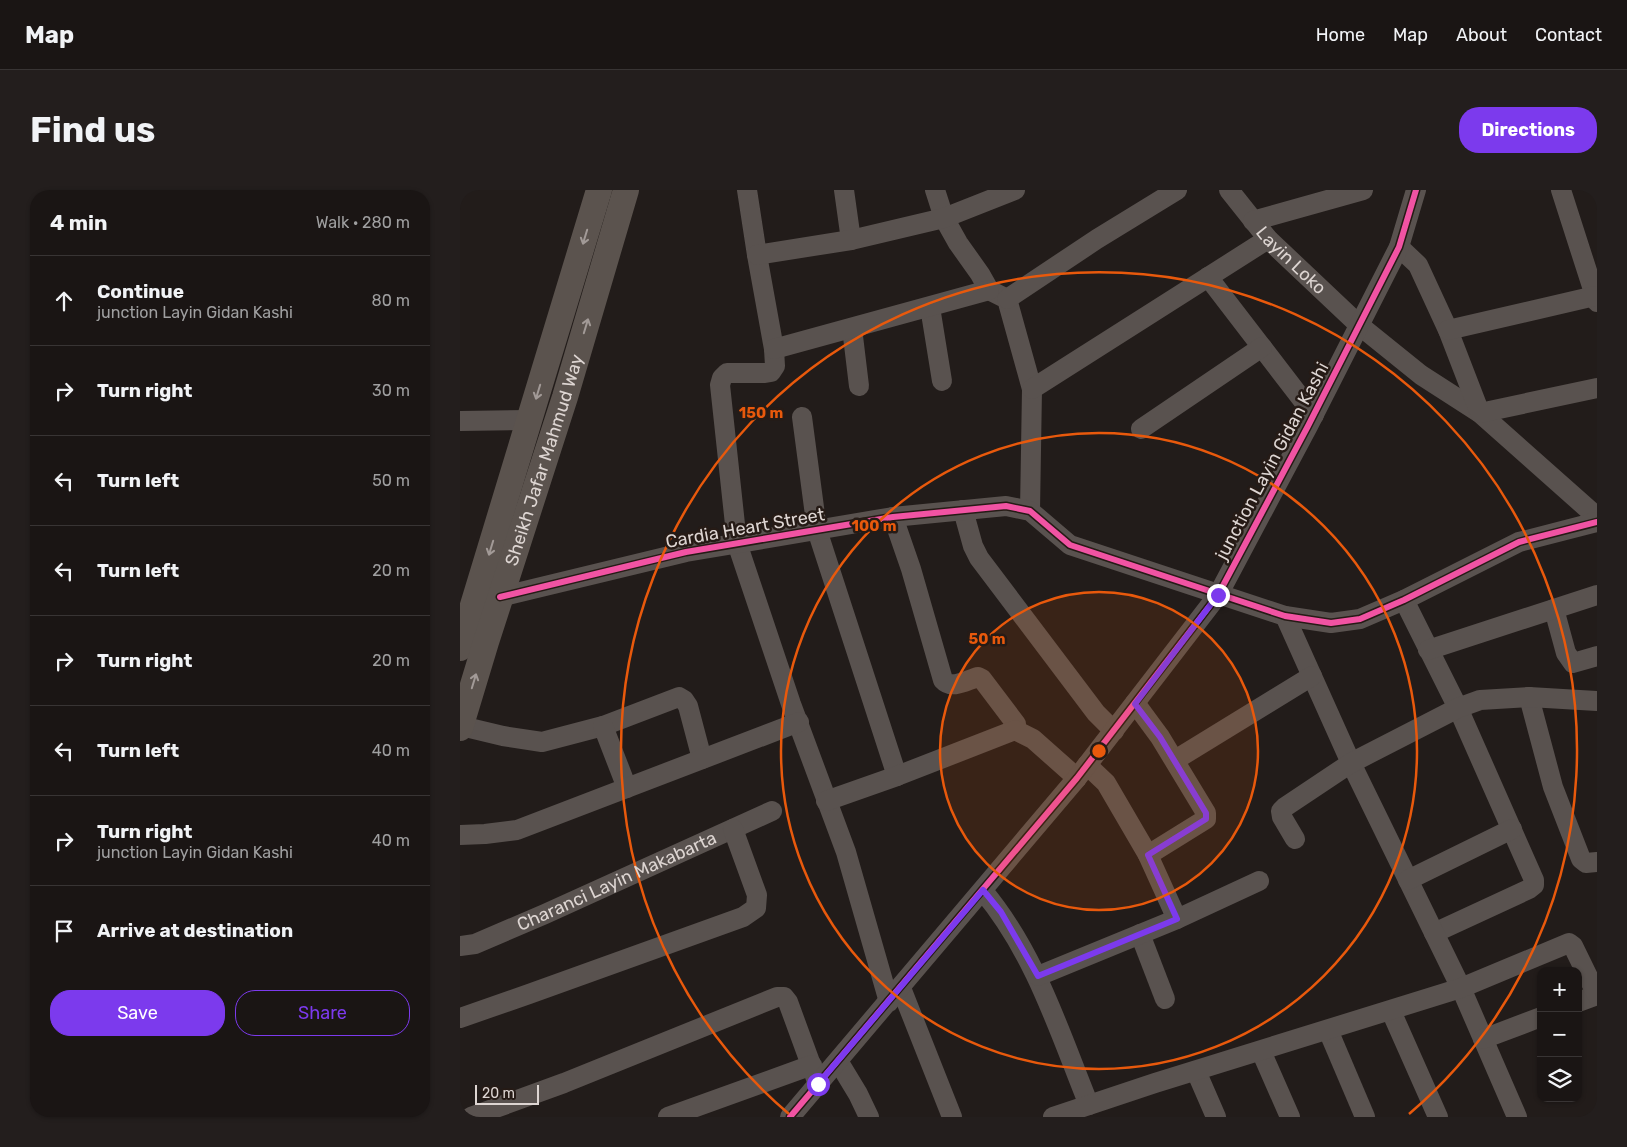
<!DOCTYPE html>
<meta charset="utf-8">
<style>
body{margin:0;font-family:Rubik,sans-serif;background:#231e1d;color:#f1f3f6}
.controls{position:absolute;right:15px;bottom:15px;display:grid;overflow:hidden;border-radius:10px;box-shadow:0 1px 4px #0004}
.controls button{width:45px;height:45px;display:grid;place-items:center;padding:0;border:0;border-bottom:1px solid #383434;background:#1a1514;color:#f1f3f6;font:25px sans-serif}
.scale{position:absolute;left:15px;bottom:12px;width:64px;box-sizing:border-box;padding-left:5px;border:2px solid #ddd5d2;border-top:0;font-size:14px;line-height:18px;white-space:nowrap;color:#ddd5d2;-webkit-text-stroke:4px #261b16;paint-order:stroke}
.stop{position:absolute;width:15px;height:15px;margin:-11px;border:4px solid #7c3aed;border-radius:50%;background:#fff}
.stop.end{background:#7c3aed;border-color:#fff;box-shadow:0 1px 5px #0008}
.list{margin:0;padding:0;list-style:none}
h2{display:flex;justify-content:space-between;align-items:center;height:65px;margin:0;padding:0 20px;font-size:21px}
h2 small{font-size:16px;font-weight:400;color:#9f9fa0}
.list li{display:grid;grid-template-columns:32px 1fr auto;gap:15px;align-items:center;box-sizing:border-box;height:90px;padding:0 20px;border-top:1px solid #383434}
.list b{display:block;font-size:19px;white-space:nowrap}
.list p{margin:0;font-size:16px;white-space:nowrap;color:#9f9fa0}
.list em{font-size:16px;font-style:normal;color:#9f9fa0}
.actions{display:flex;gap:10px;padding:15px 20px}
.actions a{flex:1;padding:11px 0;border:1px solid #7c3aed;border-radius:20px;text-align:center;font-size:18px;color:#7c3aed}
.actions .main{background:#7c3aed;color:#fff}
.icon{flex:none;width:28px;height:28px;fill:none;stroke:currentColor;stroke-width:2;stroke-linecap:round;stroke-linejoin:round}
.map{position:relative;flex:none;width:1137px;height:927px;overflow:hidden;border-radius:20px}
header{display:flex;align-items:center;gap:30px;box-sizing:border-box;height:70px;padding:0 25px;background:#1a1514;border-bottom:1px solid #383434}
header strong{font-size:24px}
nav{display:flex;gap:28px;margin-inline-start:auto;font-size:18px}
.intro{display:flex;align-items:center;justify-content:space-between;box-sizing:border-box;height:120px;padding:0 30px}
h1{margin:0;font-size:35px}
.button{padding:12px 22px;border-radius:20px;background:#7c3aed;color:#fff;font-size:18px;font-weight:700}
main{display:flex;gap:30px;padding:0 30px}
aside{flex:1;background:#1a1514;border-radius:20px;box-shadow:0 1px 4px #0004}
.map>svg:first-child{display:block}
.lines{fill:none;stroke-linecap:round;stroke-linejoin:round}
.minor{stroke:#59524f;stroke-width:20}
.major{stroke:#5b534e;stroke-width:26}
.cycleway-casing{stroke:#261b16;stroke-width:9}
.cycleway{stroke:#f153a3;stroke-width:6}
.oneway{stroke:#a29a97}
.route{stroke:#7c3aed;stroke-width:6}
.ring{fill:none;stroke:#e8590c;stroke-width:2.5}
.labels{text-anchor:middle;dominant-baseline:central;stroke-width:5;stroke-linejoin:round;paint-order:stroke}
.street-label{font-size:18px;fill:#ddd5d2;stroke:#261b16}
.centre{fill:#e8590c;stroke:#261b16;stroke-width:2.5}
.ring-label{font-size:15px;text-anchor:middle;font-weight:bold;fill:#e8590c;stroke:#261b16;stroke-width:5;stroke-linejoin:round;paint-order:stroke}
</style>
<header>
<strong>Map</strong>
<nav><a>Home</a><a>Map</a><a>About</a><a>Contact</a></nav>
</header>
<div class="intro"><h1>Find us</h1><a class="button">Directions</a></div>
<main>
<aside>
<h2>4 min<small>Walk · 280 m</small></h2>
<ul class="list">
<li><svg class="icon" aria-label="ahead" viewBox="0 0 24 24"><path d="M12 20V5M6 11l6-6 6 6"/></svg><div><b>Continue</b><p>junction Layin Gidan Kashi</p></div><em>80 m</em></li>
<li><svg class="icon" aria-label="right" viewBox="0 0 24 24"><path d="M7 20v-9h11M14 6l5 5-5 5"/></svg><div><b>Turn right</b></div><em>30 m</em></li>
<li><svg class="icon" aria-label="left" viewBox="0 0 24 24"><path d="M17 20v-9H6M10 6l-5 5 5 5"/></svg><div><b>Turn left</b></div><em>50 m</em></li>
<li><svg class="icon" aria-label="left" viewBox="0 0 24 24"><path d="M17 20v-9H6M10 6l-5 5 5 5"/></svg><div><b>Turn left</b></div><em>20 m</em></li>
<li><svg class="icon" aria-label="right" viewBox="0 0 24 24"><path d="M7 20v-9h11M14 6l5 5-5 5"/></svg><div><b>Turn right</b></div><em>20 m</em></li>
<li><svg class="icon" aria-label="left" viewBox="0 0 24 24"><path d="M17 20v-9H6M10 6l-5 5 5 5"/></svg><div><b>Turn left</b></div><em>40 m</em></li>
<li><svg class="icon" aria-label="right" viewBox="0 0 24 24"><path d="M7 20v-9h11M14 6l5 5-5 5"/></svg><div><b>Turn right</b><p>junction Layin Gidan Kashi</p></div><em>40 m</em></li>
<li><svg class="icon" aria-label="arrive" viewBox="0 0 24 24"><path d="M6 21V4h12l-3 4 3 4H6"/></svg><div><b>Arrive at destination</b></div></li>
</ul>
<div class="actions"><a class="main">Save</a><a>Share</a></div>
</aside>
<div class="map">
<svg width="1137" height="927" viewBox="0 0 1137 927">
<rect width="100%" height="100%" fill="#221c1a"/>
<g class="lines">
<g class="minor">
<path d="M287,0L297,65L314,159L315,176L311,182L305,183H267L262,188L260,195L277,353L331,514L386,662L429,812"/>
<path d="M384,0L391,50"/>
<path d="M475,0L484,28L498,53L520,84L529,100L547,109L572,199L570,321"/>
<path id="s1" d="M769,0L808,49L899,135L961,185L1020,223L1137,327"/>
<path d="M1101,0L1137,112"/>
<path d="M793,31L903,0"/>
<path d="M939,57L958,75L988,140L1020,223L1137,198"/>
<path d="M297,65L391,50L484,28L555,0"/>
<path d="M748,87L854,225"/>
<path d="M547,109L637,49L717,0"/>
<path d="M470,117L482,191"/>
<path d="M392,138L399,196"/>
<path d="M988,140L1135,106"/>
<path d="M314,159L529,100"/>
<path d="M572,199L808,49"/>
<path d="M342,227L357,340L437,586"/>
<path d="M0,231L69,230"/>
<path d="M681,239L802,157"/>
<path d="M503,320L513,356L519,368L636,523L654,541"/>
<path d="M433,327L451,379L483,490C492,500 507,490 518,487L522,489L556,534L555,540"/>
<path d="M40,407L226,362L433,327L546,316L570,321L610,355L825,426L871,433L900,429L944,410L1059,352L1137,332"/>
<path d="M944,410L998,518L1074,690V695L1069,699L974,743"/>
<path d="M1094,419L1106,463L1113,473L1137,466"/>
<path d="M825,426L891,573L1001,798L1057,927"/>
<path d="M968,460L1137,405"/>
<path d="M1069,507L1093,597L1121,669L1126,673L1137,672"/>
<path d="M675,513L700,547L746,623V629L688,665"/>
<path d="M1,536L43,546L82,552L143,536L219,507L224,510L228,516L242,569"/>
<path d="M143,536L167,598"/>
<path d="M715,570L852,486"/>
<path d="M627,575L646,593L688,665L717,729"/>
<path d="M366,611L437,586L555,540L573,549L617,588"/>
<path d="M0,645L25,644L57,640L339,532"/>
<path d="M835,649L822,627L821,621L825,617L891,573L998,518L1020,510L1069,507L1137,511"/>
<path d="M948,690L1052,639"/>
<path d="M523,701C575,763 599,841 629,915"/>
<path d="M680,744L705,809"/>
<path id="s2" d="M0,756L15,754L85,724L312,621"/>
<path d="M578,786L717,729L799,691"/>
<path d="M441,798L492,927"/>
<path d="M1118,812L1137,805"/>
<path d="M931,821L978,927"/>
<path d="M0,828L69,804L283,727L296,718L297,705L273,639"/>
<path d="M868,840L905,927"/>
<path d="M1023,849L1081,827"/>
<path d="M801,861L830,927"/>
<path d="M378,871L398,904L409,927"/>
<path d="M736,881L756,927"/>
<path d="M11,927L104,893L317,807H324L328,812L358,894"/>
<path d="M208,927L352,875"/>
<path d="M330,927L617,588L758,405L848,236L939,57L956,0"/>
<path d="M593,927L695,893L1001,798L1109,753L1113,756L1137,805"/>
</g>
<g class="major">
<path d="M0,458L139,0"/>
<path id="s3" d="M0,538L26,452L105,207L166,0"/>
</g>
<defs>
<path id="cycleway" d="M40,407L226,362L433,327L546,316L570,321L610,355L825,426L871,433L900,429L944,410L1059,352L1137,332
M330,927L617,588L758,405L848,236L939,57L956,0"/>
</defs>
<use href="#cycleway" class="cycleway-casing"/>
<use href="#cycleway" class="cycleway"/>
</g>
<defs><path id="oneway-shaft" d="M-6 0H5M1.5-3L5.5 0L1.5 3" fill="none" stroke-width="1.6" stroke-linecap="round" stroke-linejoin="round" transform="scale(1.25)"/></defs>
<g class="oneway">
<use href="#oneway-shaft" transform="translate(125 47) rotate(107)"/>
<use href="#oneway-shaft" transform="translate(126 136) rotate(-73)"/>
<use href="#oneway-shaft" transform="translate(78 202) rotate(107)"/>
<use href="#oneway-shaft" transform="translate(31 358) rotate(107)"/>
<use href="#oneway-shaft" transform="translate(14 491) rotate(-73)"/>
</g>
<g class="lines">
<path class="route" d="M358,894L523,700L541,722L578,786L717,729L688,665L746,629V623L700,547L675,514L758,405"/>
</g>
<circle cx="639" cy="561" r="159" fill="#e8590c" fill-opacity=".12"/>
<g class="ring">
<circle cx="639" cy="561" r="159"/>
<circle cx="639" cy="561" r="318"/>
<path d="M329 924A478 478 0 1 1 949 924"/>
</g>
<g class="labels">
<g class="street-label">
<text stroke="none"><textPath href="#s1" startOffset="94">Layin Loko</textPath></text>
<text stroke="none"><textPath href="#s3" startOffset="281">Sheikh Jafar Mahmud Way</textPath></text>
<text transform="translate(812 271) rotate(-62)">junction Layin Gidan Kashi</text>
<text transform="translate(285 338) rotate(-10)">Cardia Heart Street</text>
<text stroke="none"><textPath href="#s2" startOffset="170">Charanci Layin Makabarta</textPath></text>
</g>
</g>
<circle cx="639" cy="561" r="8" class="centre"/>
<g class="ring-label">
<text x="301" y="228">150 m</text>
<text x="414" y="341">100 m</text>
<text x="527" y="454">50 m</text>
</g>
</svg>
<div class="controls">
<button>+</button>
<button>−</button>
<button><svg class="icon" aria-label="layers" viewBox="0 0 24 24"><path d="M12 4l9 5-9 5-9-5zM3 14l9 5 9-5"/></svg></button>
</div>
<div class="scale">20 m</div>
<div class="stop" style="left:358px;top:894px"></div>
<div class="stop end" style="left:758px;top:405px"></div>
</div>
</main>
